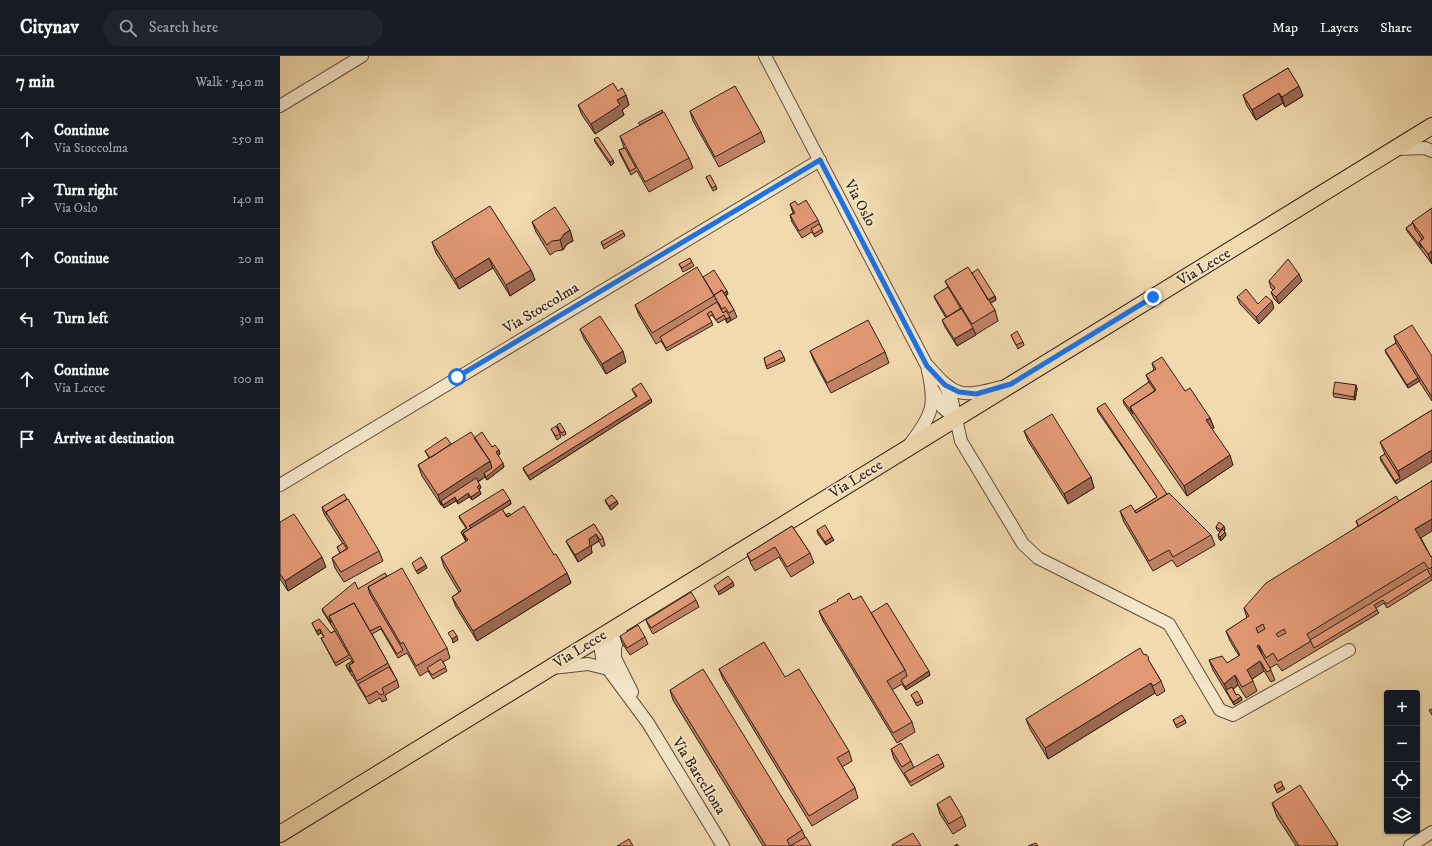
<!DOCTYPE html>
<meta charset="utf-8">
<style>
body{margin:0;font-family:"IM FELL DW Pica",serif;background:#20242c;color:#f1f3f6}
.controls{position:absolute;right:12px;bottom:12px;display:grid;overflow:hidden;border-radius:4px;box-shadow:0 1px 3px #0004}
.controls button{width:36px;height:36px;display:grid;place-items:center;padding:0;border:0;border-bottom:1px solid #363941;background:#171b24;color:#f1f3f6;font:20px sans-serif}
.stop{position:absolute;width:12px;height:12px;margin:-9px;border:3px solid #1a73e8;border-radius:50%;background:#fff}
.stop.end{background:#1a73e8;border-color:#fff;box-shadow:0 1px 4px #0008}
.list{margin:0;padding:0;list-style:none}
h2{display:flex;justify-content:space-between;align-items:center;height:52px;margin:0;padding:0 16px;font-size:17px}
h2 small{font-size:13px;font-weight:400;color:#9ea1a6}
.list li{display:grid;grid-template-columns:26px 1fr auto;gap:12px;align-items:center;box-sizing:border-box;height:60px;padding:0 16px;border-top:1px solid #363941}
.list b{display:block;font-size:15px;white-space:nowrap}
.list p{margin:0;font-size:13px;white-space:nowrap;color:#9ea1a6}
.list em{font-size:13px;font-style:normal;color:#9ea1a6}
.icon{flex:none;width:22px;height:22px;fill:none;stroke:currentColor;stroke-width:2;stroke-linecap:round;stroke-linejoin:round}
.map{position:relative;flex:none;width:1152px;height:790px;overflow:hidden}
header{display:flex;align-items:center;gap:24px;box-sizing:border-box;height:56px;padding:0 20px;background:#171b24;border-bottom:1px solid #363941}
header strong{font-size:19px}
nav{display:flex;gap:22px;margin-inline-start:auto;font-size:14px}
.search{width:280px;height:36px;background:#20242c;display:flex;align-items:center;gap:10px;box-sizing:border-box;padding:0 14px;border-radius:22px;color:#9ea1a6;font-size:15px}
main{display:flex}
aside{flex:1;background:#171b24}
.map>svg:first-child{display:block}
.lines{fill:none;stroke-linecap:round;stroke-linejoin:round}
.minor-casing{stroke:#5f4e3b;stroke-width:14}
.major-casing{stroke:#2e1f15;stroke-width:18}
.minor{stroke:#f6e7ca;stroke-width:12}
.major{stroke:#f1daae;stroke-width:16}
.wall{fill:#c28365;stroke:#2e1f15}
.shaded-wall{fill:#9e6a52;stroke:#2e1f15}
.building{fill:#e29875;stroke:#2e1f15;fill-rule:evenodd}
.route{stroke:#1a73e8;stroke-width:5}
.labels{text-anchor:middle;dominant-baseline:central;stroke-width:3.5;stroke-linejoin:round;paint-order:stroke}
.street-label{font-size:15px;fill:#2e1f15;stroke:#f6e7ca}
</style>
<header>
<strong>Citynav</strong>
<div class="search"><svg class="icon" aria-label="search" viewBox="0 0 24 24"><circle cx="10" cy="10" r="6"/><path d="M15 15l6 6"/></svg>Search here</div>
<nav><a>Map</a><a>Layers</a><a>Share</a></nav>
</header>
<main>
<aside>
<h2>7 min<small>Walk · 540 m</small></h2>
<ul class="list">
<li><svg class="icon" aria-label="ahead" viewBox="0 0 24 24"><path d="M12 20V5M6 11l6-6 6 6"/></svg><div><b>Continue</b><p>Via Stoccolma</p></div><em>250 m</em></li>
<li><svg class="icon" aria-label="right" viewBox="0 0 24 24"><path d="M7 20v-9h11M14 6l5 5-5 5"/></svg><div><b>Turn right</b><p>Via Oslo</p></div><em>140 m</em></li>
<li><svg class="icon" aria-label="ahead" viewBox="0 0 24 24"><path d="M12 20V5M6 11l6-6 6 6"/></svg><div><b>Continue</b></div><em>20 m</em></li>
<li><svg class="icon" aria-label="left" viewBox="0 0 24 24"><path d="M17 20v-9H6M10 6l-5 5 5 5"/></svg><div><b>Turn left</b></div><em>30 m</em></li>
<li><svg class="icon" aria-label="ahead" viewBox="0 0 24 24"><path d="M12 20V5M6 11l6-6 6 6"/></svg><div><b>Continue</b><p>Via Lecce</p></div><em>100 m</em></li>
<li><svg class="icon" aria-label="arrive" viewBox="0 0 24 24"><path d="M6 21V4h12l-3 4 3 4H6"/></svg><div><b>Arrive at destination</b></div></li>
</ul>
</aside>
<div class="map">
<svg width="1152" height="790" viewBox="0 0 1152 790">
<rect width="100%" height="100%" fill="#f1daae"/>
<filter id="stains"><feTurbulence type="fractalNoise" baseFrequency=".005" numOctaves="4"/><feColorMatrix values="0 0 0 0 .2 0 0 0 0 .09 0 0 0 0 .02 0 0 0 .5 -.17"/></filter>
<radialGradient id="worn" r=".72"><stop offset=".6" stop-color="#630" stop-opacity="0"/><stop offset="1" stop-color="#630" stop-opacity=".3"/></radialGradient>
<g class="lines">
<defs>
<path id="minor" d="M485,0L647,310C656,348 654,357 630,388
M0,50L82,0
M1116,93L1145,92L1152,95
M648,310C675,341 681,342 721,331
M665,329L672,345L681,385L743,488L758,502L889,568L940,654L953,659L1069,594
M653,334L663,352L675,362
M0,429L540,104
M319,581L322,602L328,613L368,667L443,790
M319,581L329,590L352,636
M335,603V592L343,566
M272,612L308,608L328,613
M1130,790L1152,776"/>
<path id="major" d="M0,778L1152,70"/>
</defs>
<use href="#minor" class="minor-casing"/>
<use href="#major" class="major-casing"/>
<use href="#minor" class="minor"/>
<use href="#major" class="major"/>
</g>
<path class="wall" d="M1008,12L1023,40L1005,51L1003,47L976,64L967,50L963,39Z
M338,35L346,39L349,49L342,54L344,59L315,78L302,59L298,49Z
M410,55L481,76L485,86L439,111L413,65Z
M340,80L409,102L413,112L369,136L357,115L351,119L340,98L339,94L344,92Z
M314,83L333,104L334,107L331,110L315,86Z
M426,121L436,130L437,133L433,135Z
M510,148L518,149L538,164L543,176L535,181L532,176L522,182L512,166L510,159L513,157Z
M1152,152V208L1127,175L1126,172Z
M252,166L290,174L293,185L287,188L283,194L276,195L270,199L256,176Z
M344,177L345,180L324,193L321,186Z
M152,186L251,214L255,224L230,240L213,212L179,233L156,197Z
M412,206L414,210L403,216L399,208Z
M692,217L715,240L716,244L710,247L715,254L718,265L677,290L665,271L662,264L666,262L655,243L654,240L668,231L665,225Z
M423,221L448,238L446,240L454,254L457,261L447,267L445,263L438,267L432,259L429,261L433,269L387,295L381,285L376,288L359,259L355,249Z
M989,225H1022L999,248L994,243L991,236L993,234L991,232Z
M957,241L978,248L994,252L979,268L960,248Z
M300,273L346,306L326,318L304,283Z
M731,279L743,286L744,289L738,293Z
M1114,280L1152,300V345L1139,325L1128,332L1106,297L1105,294L1116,287Z
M530,295L605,296L609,307L551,337L534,305Z
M504,301L505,305L487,313L484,302Z
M872,307L905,335L930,362L934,372L932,373L953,409L907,440L844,348L843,344L869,326L866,319L874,314Z
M1076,329L1077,333L1075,344L1054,341L1053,337Z
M352,333L372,346L250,424L244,415L243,412L356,341Z
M817,352L887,438L931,479L935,489L897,511L892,504L873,515L844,466L840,455H855L877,441L818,356Z
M1152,354L1116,428L1101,405L1100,401L1105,398L1100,386Z
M277,369L285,375L286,378L283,380L278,373Z
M271,373L280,378L281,381L277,384Z
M744,375L811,421L814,432L788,448L748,385Z
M194,382L219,394L220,398L218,399L224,411L207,424L205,421L198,426L201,432L199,434L201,438L192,444L189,441L178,448L176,445L164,452L162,449H161L142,420L138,409L149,402L145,395Z
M1152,424L1141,482L1151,501L1152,500V524L1107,552L1104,547L1096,552L1099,557L1002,615L997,608L990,612L995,624L991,626L984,615L972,623L977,635L966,642L958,629L953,633L956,639L961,641L962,644L954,649L933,614L929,604L947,607L959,600L950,585L946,575L967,562L964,552L1078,470L1076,465L1119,445L1151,426Z
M230,444L231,448L222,453L226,459H231L274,499L287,517L291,527L197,585L176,551L172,541L179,536L164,511L161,501L186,486L181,476L186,472L180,463L179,460Z
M325,444L337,445L338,448L331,454L326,447Z
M42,451L99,495L103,505L64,526L55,512L52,502L60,497L57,491L63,488L44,458Z
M0,466L46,511L8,535L0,523Z
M314,468L323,482L325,489L322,491L319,485L311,490L312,497L298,506L289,491L286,485Z
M512,470L530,497L534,507L511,521L499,501L475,515L471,508L467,498Z
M936,471L945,473L944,475L946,479L941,485L939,483L938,479L940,476L937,474Z
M537,474L554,484L546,489L538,478Z
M107,520L167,592L170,602L163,606L167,615L153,623L148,615L140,620L127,597L118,602L101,573L92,578L117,624L119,631L105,639L107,644L102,646L100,642L89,648L72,619V620L67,612L66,609L72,605L70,602L56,610L43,586L41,582L44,581L41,577L38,579L32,567L51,577L55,575L43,556L42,553L78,533Z
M416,544L419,551L373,578L369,571L366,564Z
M573,544L591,557L650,619L626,634L622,628L612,634L632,666L635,676L617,687L543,565L539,555Z
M340,580L365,581L368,588L350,599L342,587Z
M864,599L872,610L881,625L885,635L877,640L875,637L768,703L750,673L746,663Z
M439,613L505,621L569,695L572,705L562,711L575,732L578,742L532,770L443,623Z
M390,634L522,774L525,781L531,790H483L393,644Z
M631,639L642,644L643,647L637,650Z
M893,664H905L906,667L897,672Z
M611,693L631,705L634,712L663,707L664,711L631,730L614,703Z
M994,729L1003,730L1005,733L997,737Z
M992,747L1058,790H1016L997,761Z
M657,748L682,760L686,770L673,778L660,758Z"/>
<path class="shaded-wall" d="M1019,30L1023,40L1005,51L1002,41Z
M999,37L1003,47L976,64L972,54Z
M346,39L349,49L342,54L344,59L315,78L311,68L337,44Z
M333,104L334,107L331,110L330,106Z
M290,174L293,185L287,188L283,194L280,184L284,178Z
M1152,195V208L1148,198Z
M209,202L213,212L179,233L175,223Z
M251,214L255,224L230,240L226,229Z
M1019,218L1022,225L999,248L996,241Z
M447,235L448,238L437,245L435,242Z
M715,240L716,244L708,249L707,245Z
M992,245L994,252L979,268L976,261Z
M450,261L451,264L447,267L446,263Z
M693,272L696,279L677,290L674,283Z
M343,295L346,306L326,318L322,308Z
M1138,322L1140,325L1128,332L1127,329Z
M1076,329L1077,333L1075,344L1074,341Z
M371,343L372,346L250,424L248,420Z
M930,362L934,372L930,375L926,364Z
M219,394L220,398L217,400L216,396Z
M1152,394V406L1116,428L1115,425L1120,422L1118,415Z
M950,399L953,409L907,440L904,430Z
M210,405L223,407L224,411L207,424L204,417L205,421L163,448L161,445L162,449H161L158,439Z
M811,421L814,432L788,448L784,438Z
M200,429L201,432L198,434L197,431Z
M200,435L201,438L192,444L191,441Z
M188,437L189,441L178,448L177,445Z
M175,441L176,445L164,452L163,449Z
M230,444L231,448L191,473L189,470Z
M337,445L338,448L331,454L329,450Z
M1152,463V475L1139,483L1135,473Z
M944,470L945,473L942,478L941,474Z
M945,476L946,479L941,485L940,481Z
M316,478L319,485L311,490L312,497L298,506L295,499L309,483Z
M552,481L554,484L546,489L545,486Z
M42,501L46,511L8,535L5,525Z
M146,509L147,512L138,518L136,515Z
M287,517L291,527L197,585L193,575Z
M453,526L454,530L439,539L438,536Z
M40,573L41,577L38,579L36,575Z
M177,580L178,584L173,587L172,583Z
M979,589L982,599L977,590Z
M980,605L984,615L971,624L967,614Z
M649,615L650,619L626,634L625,631Z
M955,619L958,629L948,637L944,628Z
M871,627L875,637L768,703L765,692Z
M961,641L962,644L954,649L953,646Z"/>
<path class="building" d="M1008,12L1019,30L1002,41L999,37L972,54L963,39Z
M333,27L338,35L342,32L346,39L337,44L340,49L311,68L298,49Z
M455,30L481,76L435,101L410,55Z
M382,54L383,56L360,69L358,67Z
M384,56L409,102L365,126L340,80Z
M318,81L333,104L330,106L314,83Z
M345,92L356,112L350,115L339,94Z
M430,119L436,130L432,132L426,121Z
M526,144L538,164L519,175L510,159L515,157L510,148L515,145L518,149Z
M210,150L251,214L226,229L209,202L175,223L152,186Z
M275,151L290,174L284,178L280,184L272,185L267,189L252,166Z
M1152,152V195L1148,198L1139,186L1144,182L1132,166Z
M1133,167L1135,173L1142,183L1139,186L1142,192L1126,172Z
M539,168L542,173L534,178L531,173Z
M342,174L344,177L323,189L321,186Z
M410,202L412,206L402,212L399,208Z
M1008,203L1019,218L996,241L991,236L995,232L989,225Z
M417,211L434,240L372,277L355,249Z
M688,211L715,254L692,268L665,225Z
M698,213L715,240L708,244L692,217Z
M434,214L447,235L444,237L442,234L434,239L423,221Z
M668,231L681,253L667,261L654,240Z
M966,233L978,248L986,240L992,245L976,261L957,241Z
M442,234L454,254L449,257L445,251L442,253L436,243L434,239Z
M437,246L443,257L446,255L450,261L446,263L444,259L436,264L431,255L427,258L432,266L386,292L380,281Z
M681,252L693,272L674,283L662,264Z
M320,260L343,295L322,308L300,273Z
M588,264L605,296L547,327L530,295Z
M1132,269L1152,300V341L1114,280Z
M737,275L743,286L736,289L731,279Z
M1116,287L1138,322L1127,329L1105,294Z
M500,294L504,301L486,310L484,302Z
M882,301L905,335L910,332L930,362L926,364L950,399L904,430L850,351L876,334L866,319L876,313L872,307Z
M869,326L875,335L850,351L853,358L843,344Z
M1055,326L1076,329L1074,341L1053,337Z
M361,327L371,343L248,420L243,412L357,340L352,333Z
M825,347L887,438L856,457L855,455L877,441L817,352Z
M1152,354V394L1118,415L1100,386Z
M772,358L811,421L784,438L744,375Z
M280,367L285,375L281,377L277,369Z
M276,370L280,378L276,380L271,373Z
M191,376L210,405L158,439L138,409Z
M202,376L212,391L215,389L219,394L216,396L223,407L206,421L204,417L212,412L210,405L194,382Z
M166,381L171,388L150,402L145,395Z
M1105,398L1120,422L1115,425L1100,401Z
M196,422L200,429L197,431L200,435L191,441L188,437L177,445L175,441L163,449L161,445Z
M1152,425V463L1135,473L1151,501L1152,500V511L1149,513L1144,506L1027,578L1031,585L998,605L993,597L986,602L979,589L977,590L991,614L987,616L980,605L967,614L973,625L962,631L955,619L944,628L929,604L942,600L947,607L960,599L946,575L969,560L964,552L986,527ZM983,568L985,573L978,577L976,572ZM1004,573L1006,577L998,581L996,578Z
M223,433L230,444L189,470L191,472L183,477L186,484L181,476L187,472L179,460Z
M889,437L931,479L893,501L889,494L869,505L840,455L851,449L856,457Z
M64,438L67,443L46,456L47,459L42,451Z
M332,439L337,445L329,450L325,444Z
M1116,440L1119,445L1079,470L1076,465Z
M68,443L99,495L61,516L52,502L68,492L46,456Z
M244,450L274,499L276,498L287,517L193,575L172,541L181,535L161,501L188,484L183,477L222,453L227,461Z
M229,457L231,459L227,461L226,459Z
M14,458L42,501L5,525L0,518V466Z
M939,466L944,470L941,474L936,471Z
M314,468L323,482L320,484L316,478L309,483L310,490L295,499L286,485Z
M545,469L552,481L545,486L537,474Z
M512,470L530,497L507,511L495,491L471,505L467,498Z
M942,473L945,476L940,481L938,479Z
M63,487L67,493L60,497L57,491Z
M141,501L146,509L136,515L132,507Z
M122,512L167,592L136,610L123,586L121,588L88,531Z
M1147,513L1151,520L1106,548L1103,544L1094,549L1097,554L1034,592L1030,584Z
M105,517L107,520L88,531L90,538L123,594L117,598L100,570L90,575L74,547L49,560L51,567L42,553L75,526L78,533Z
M448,520L453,526L438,536L434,530Z
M411,536L416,544L371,572L366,564Z
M569,537L573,544L581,540L625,614L607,625L632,666L613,677L539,555L558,545L557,544Z
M74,547L108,607L77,625L69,609L74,606L49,560Z
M607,547L649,615L625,631L621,624L627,620L625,614L591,557Z
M39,563L51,577L55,575L69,599L55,607L41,582L44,581L40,573L36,575L32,567Z
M358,569L365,581L347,592L340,580Z
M173,574L177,580L172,583L168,577Z
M484,586L505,621L519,613L569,695L557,702L575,732L529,760L439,613Z
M860,592L864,599L866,598L869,602L868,603L881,625L873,630L871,627L765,692L746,663Z
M161,603L166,611L152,619L147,612Z
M72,605L73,607L69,609L71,616L66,609Z
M109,611L117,624L102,632L104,638L100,639L97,635L86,641L78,628Z
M423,613L522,774L507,784L510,790H486L390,634Z
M952,631L956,639L958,638L961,641L953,646L946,634Z
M637,635L642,644L636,647L631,639Z
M1152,653V659L1149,654Z
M902,659L905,664L896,669L893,664Z
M621,687L631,705L622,711L611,693Z
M658,698L663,707L630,726L624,717Z
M1001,725L1003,730L996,734L994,729Z
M1020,729L1058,788L1055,790H1019L992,747Z
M670,740L682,760L669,768L657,748Z
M633,777L641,790H613L612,789Z
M526,781L531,790H510Z
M349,783L353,790H337Z
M756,787L758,790H748Z
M677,788L679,790H674Z"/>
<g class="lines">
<path class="route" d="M177,321L540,104L647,310L665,329L679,336L696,338L731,328L873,241"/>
</g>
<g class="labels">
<g class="street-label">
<text transform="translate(580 147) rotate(62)">Via Oslo</text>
<text transform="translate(924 211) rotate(-31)">Via Lecce</text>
<text transform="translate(261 252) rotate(-31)">Via Stoccolma</text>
<text transform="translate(576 423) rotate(-32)">Via Lecce</text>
<text transform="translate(300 593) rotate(-32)">Via Lecce</text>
<text transform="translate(419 720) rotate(58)">Via Barcellona</text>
</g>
</g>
<rect width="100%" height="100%" filter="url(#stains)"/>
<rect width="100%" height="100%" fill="url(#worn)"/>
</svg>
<div class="controls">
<button>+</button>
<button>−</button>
<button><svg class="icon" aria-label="locate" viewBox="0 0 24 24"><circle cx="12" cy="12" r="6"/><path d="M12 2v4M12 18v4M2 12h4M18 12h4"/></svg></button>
<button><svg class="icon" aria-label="layers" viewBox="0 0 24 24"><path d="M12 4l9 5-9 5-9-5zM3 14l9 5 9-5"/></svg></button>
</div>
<div class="stop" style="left:177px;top:321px"></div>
<div class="stop end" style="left:873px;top:241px"></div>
</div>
</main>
